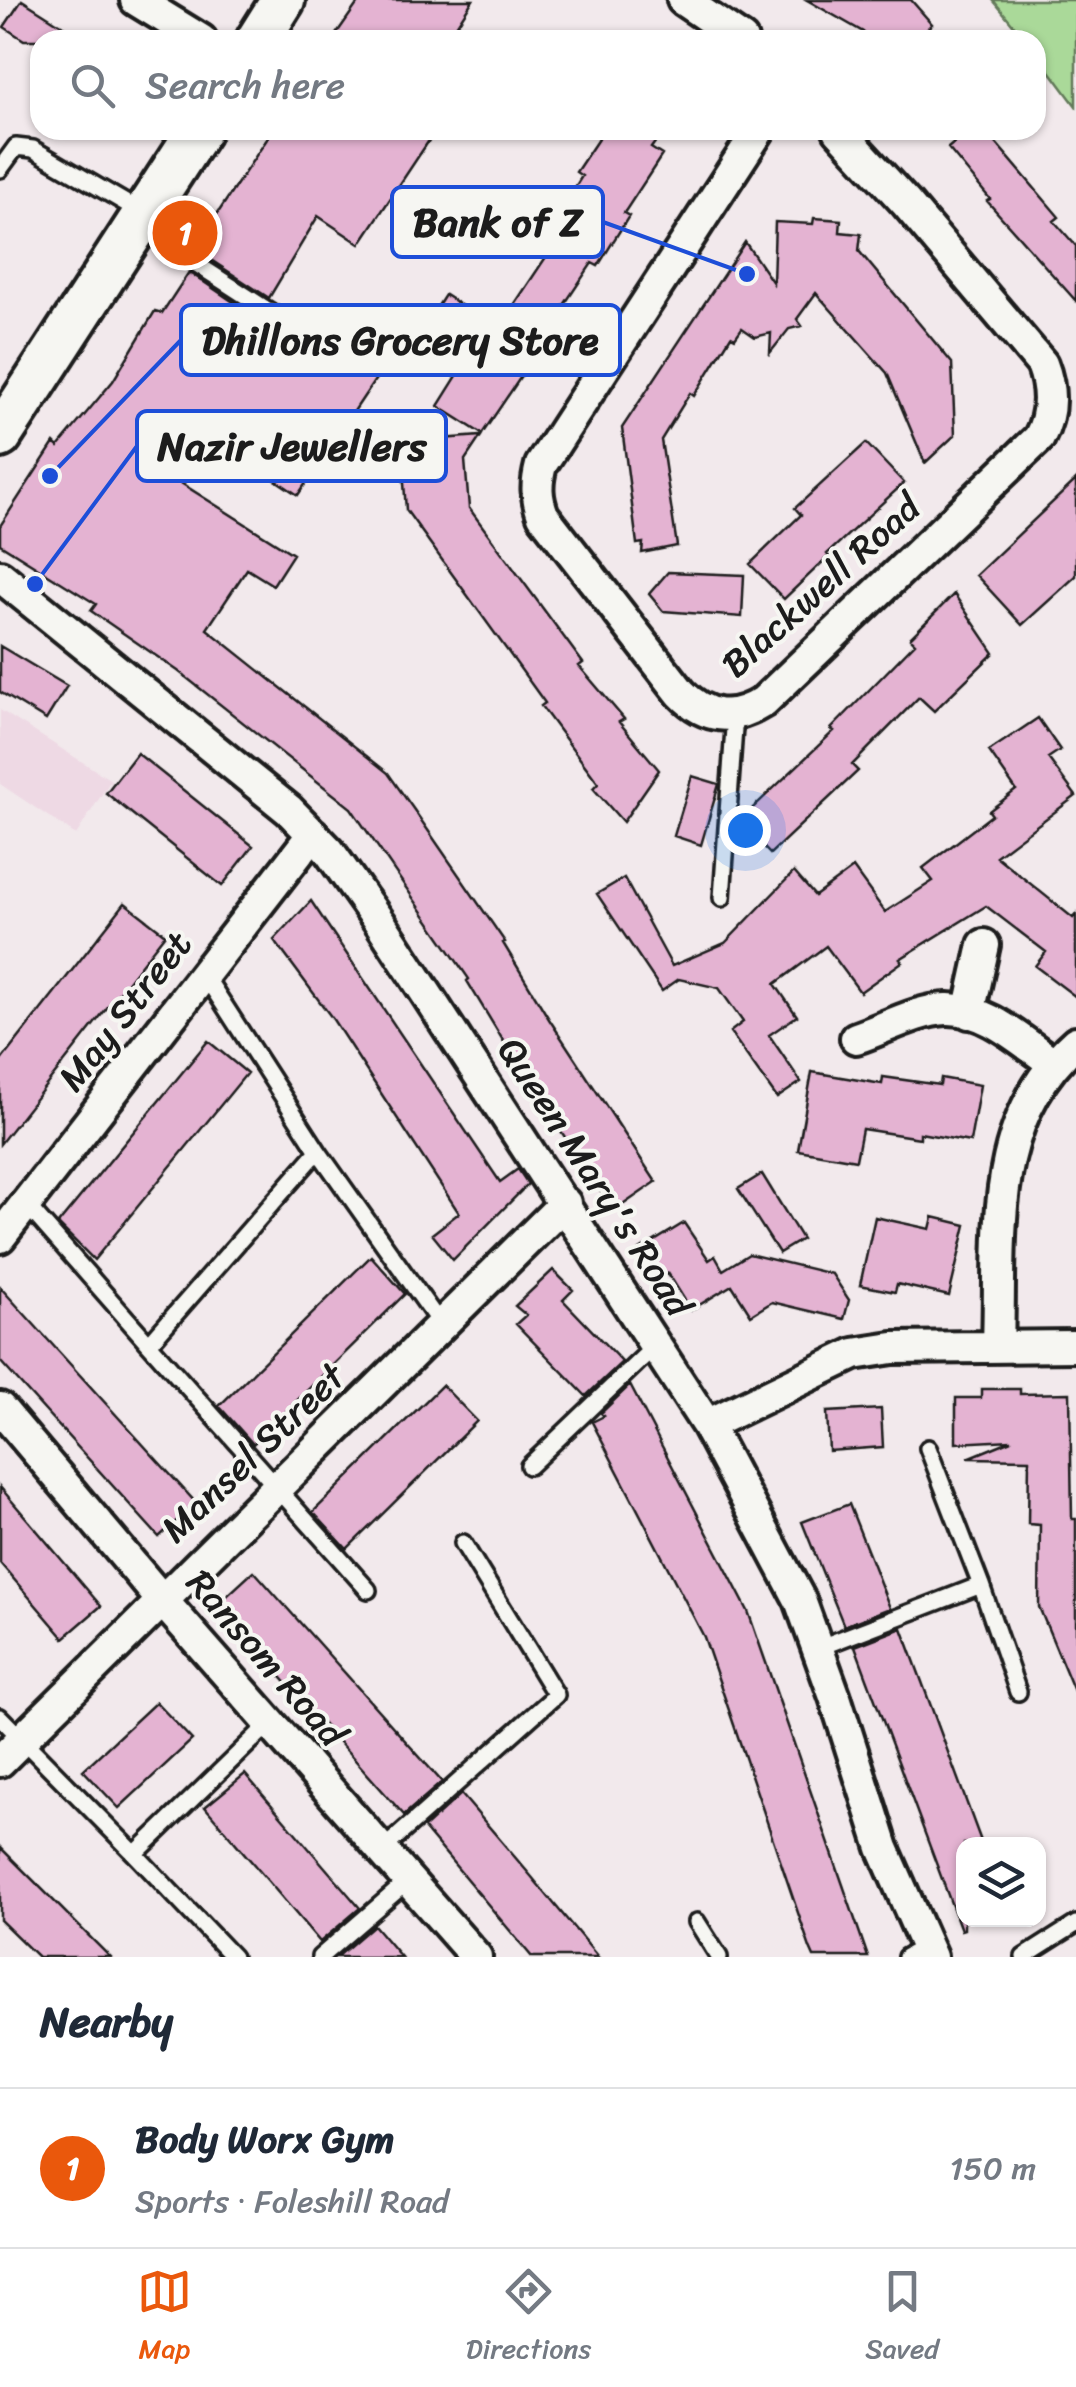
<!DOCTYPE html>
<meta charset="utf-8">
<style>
body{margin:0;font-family:Sriracha,sans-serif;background:#f6f6f7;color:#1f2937}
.controls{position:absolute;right:30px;bottom:30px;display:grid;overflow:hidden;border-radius:20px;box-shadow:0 2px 8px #0004}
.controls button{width:90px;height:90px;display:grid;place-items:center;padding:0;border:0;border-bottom:2px solid #e0e1e3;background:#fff;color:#1f2937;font:50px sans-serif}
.you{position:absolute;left:745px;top:830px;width:35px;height:35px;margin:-25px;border:8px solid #fff;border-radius:50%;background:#1a73e8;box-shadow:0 0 0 15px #1a73e833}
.badge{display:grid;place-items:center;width:65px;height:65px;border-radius:50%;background:#ea580c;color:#fff;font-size:32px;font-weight:700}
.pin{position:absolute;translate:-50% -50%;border:5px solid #fff;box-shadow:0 2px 10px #0006}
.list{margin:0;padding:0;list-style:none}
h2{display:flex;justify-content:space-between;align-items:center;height:130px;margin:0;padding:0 40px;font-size:42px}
h2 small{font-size:32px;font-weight:400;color:#747a83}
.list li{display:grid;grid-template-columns:65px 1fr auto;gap:30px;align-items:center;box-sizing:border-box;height:160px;padding:0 40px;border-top:2px solid #e0e1e3}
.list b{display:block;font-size:38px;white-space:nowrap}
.list p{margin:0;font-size:32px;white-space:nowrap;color:#747a83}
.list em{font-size:32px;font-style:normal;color:#747a83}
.icon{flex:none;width:55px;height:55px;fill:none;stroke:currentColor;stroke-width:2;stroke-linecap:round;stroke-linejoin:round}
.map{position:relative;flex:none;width:1076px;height:1957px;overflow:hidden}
.search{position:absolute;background:#fff;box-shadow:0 2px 8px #0004;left:30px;right:30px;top:30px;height:110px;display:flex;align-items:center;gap:25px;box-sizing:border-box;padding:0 35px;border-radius:30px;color:#747a83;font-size:38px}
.sheet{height:290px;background:#fff}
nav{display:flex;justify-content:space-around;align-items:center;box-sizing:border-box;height:140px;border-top:2px solid #e0e1e3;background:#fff;font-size:28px;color:#747a83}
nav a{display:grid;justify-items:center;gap:5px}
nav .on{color:#ea580c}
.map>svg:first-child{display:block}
.built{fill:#eed9e4}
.green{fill:#aad999;stroke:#637a5a;stroke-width:2.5}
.building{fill:#e4b3d2;stroke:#1c1c1c;stroke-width:2.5}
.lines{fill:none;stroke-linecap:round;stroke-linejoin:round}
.service-casing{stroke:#1c1c1c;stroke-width:22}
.minor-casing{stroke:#1c1c1c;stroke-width:38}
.secondary-casing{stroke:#1c1c1c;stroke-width:50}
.service{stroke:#f6f6f2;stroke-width:15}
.minor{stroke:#f6f6f2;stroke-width:30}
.secondary{stroke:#f6f6f2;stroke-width:42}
.labels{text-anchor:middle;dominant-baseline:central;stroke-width:8;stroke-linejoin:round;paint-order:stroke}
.street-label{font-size:38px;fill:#1c1c1c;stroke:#f6f6f2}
.leader{fill:none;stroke:#1d4ed8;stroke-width:4}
.callout-dot{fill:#1d4ed8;stroke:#f6f6f2;stroke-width:4}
.callout{fill:#f6f6f2;stroke:#1d4ed8;stroke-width:4}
.callout-label{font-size:40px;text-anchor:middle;font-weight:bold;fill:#1c1c1c}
</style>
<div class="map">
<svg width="1076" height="1957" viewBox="0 0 1076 1957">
<rect width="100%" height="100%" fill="#f2e9ec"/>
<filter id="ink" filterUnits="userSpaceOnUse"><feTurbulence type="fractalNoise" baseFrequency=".01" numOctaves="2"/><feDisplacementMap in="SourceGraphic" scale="20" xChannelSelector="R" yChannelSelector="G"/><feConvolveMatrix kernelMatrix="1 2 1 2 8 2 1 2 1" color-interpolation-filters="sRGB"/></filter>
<g filter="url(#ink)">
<path class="built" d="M0,710L111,780L76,835L0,784Z"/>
<path class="green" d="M993,0H1076V106L1036,52V40H1026Z"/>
<path class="building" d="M22,0L85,40H24L4,27Z
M360,0H473L447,40H332Z
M807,0H911L932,24L915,40H870L863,32Z
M273,130H436L360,244L318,216L269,298L194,249Z
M604,130H664L651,148L662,155L624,213L629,216L598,266L592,263L550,326L554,328L482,434L438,406L472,352L427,323L445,295L498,329L574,215L562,208L582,176L576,172Z
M942,130H985L1059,217L1054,221L1076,246V301L987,201L990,199L948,148L954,143Z
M814,218L841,220L840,232L861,234L859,251L952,363L955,435L925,463L887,373L816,293L797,319L802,326L789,329L770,353L771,333L755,337L742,328L735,338L731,336L694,396L690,393L661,440L677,546L642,553L643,543L637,544L622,428L745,242L773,283L775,222L813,224Z
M189,272L306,351L317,334L379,374L298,495L210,436L181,483L293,554L273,585L247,569L207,629L388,773L414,810L505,942L503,943L549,1019L656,1182L614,1211L527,1080L467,981L469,979L351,808L178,671L91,611L96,604L0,544V526L54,443L58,447L113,381L155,311L162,313Z
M481,436L465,460L469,508L583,663L579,666L624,719L619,722L659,770L623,822L593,788L598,783L541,706L545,703L406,510L401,442Z
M866,443L904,483L827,554L829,556L784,599L750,564L801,515L795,508Z
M1076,480V576L1022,625L976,575Z
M668,572L744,575L742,617L663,611L649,594Z
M954,594L994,653L934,711L919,697L852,765L858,771L770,854L739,821L834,731L831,729L915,643L910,638Z
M0,646L67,686L46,720L0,692Z
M1038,718L1060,750L1048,758L1076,796L996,856L1073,918L1076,914V997L1035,966L1046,952L986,906L900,959L902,962L860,992L826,946L775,984L797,1016L769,1035L801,1082L777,1098L730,1032L743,1022L719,988L679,979L662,991L597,894L624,878L672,966L725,943L794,872L815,896L853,868L885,912L933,881L923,868L992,815L989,811L1016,790L989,751Z
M137,753L253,846L222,886L106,793Z
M692,776L719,784L701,845L674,836Z
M311,901L500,1182L518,1169L528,1184L453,1260L432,1234L459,1213L332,1018L274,940Z
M125,903L165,934L0,1144V1062Z
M208,1041L247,1073L94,1260L58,1224Z
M812,1072L882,1084L883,1077L940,1085L941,1078L980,1085L970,1142L920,1133V1138L862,1129L856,1160L798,1150Z
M762,1174L802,1239L779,1253L738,1189Z
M875,1217L930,1229L933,1217L966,1225L949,1296L897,1284L895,1292L860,1285Z
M684,1223L709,1260L715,1256L723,1270L749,1254L832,1274L849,1300L844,1319L772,1302L751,1315L732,1285L691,1310L668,1273L659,1279L640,1250Z
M371,1256L405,1294L253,1444L219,1406Z
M553,1270L573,1290L563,1300L622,1362L586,1396L516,1324L526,1315L515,1306Z
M0,1287L196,1503L159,1537L0,1361Z
M442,1385L477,1421L347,1549L313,1512Z
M630,1385L748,1611L868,1957H814L810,1948L704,1637L592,1422L604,1416L601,1413Z
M981,1389H1020V1394L1070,1393L1072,1519H1076V1696L1039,1607L1040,1525L1028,1524L1029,1459L968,1458L1012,1440L956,1443V1398H981Z
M881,1409L883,1447L829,1451L827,1412Z
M0,1487L101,1606L64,1638L0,1563Z
M849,1504L890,1608L844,1626L802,1522Z
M254,1571L442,1782L404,1815L217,1605Z
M902,1628L982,1844H964V1929L961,1930L855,1646Z
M156,1702L192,1740L119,1808L83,1770Z
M245,1774L360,1908L320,1942L205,1807Z
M461,1794L531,1876L598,1957H532L424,1828Z
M0,1847L110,1957H38L0,1920Z
M374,1925L401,1957H337Z"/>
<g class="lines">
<defs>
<path id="service" d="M0,169L16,147L33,149L141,212
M141,228L300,331
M722,898L735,714
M204,974L318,1151L441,1325
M26,1204L149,1344L318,1151
M149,1344L368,1590
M529,1466L656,1345
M981,1585L1018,1692
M818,1648L981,1585L928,1448
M0,1717L135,1854
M382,1850L556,1695L463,1543
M697,1922L719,1957
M233,1957L135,1854L270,1723
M320,1957L409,1880
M906,1957L926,1946
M1024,1957L1076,1924"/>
<path id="minor" d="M136,0L201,40
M683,0L742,40
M759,130L541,465C536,484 536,496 543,515L681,693C706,719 733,721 763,702L1039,438C1052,414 1052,390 1042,364L906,203L839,130
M0,576L289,810L329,851L381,924L707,1425L800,1600L835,1697L883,1848L931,1957
M969,1013L984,945
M856,1038C884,1029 917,1010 947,1009C987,1008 1022,1042 1053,1063
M0,1237L313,834
M998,1345C1002,1236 986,1122 1076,1042
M0,1408L161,1599L476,1957
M707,1425L854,1354L893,1348L1076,1346
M0,1761L565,1203"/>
<path id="secondary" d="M258,40L283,0
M0,436L199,130"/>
</defs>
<use href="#service" class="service-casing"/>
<use href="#minor" class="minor-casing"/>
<use href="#secondary" class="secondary-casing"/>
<use href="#service" class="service"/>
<use href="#minor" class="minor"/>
<use href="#secondary" class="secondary"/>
</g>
</g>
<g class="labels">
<g class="street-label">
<text transform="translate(821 586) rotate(-42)">Blackwell Road</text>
<text transform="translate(125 1011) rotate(-52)">May Street</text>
<text transform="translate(595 1177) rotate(57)">Queen Mary's Road</text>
<text transform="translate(253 1453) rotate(-44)">Mansel Street</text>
<text transform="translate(266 1658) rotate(49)">Ransom Road</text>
</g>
</g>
<path class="leader" d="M747 274L603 222M50 476L181 340M35 584L137 446"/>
<g class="callout-dot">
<circle cx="747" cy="274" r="10"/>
<circle cx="50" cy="476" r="10"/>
<circle cx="35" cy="584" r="10"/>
</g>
<g class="callout">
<rect x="392" y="187" width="211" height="70" rx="10"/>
<rect x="181" y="305" width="439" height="70" rx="10"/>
<rect x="137" y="411" width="309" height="70" rx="10"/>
</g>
<g class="callout-label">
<text x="498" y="236">Bank of Z</text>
<text x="400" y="354">Dhillons Grocery Store</text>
<text x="292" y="460">Nazir Jewellers</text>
</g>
</svg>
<div class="controls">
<button><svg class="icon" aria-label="layers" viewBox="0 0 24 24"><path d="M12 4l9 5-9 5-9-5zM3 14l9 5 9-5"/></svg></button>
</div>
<div class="you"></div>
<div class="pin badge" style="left:185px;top:233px">1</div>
<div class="search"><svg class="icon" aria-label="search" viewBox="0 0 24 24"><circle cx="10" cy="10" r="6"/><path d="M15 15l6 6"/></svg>Search here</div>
</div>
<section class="sheet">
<h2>Nearby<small></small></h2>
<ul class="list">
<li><span class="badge">1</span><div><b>Body Worx Gym</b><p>Sports · Foleshill Road</p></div><em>150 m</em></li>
</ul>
</section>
<nav>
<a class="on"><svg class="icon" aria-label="map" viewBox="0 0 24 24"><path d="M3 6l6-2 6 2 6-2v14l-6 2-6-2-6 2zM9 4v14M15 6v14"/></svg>Map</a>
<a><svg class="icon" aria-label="directions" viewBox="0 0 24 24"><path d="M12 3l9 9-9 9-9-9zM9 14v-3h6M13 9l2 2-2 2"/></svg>Directions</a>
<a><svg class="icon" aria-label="saved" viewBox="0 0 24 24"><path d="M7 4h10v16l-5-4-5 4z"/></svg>Saved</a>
</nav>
